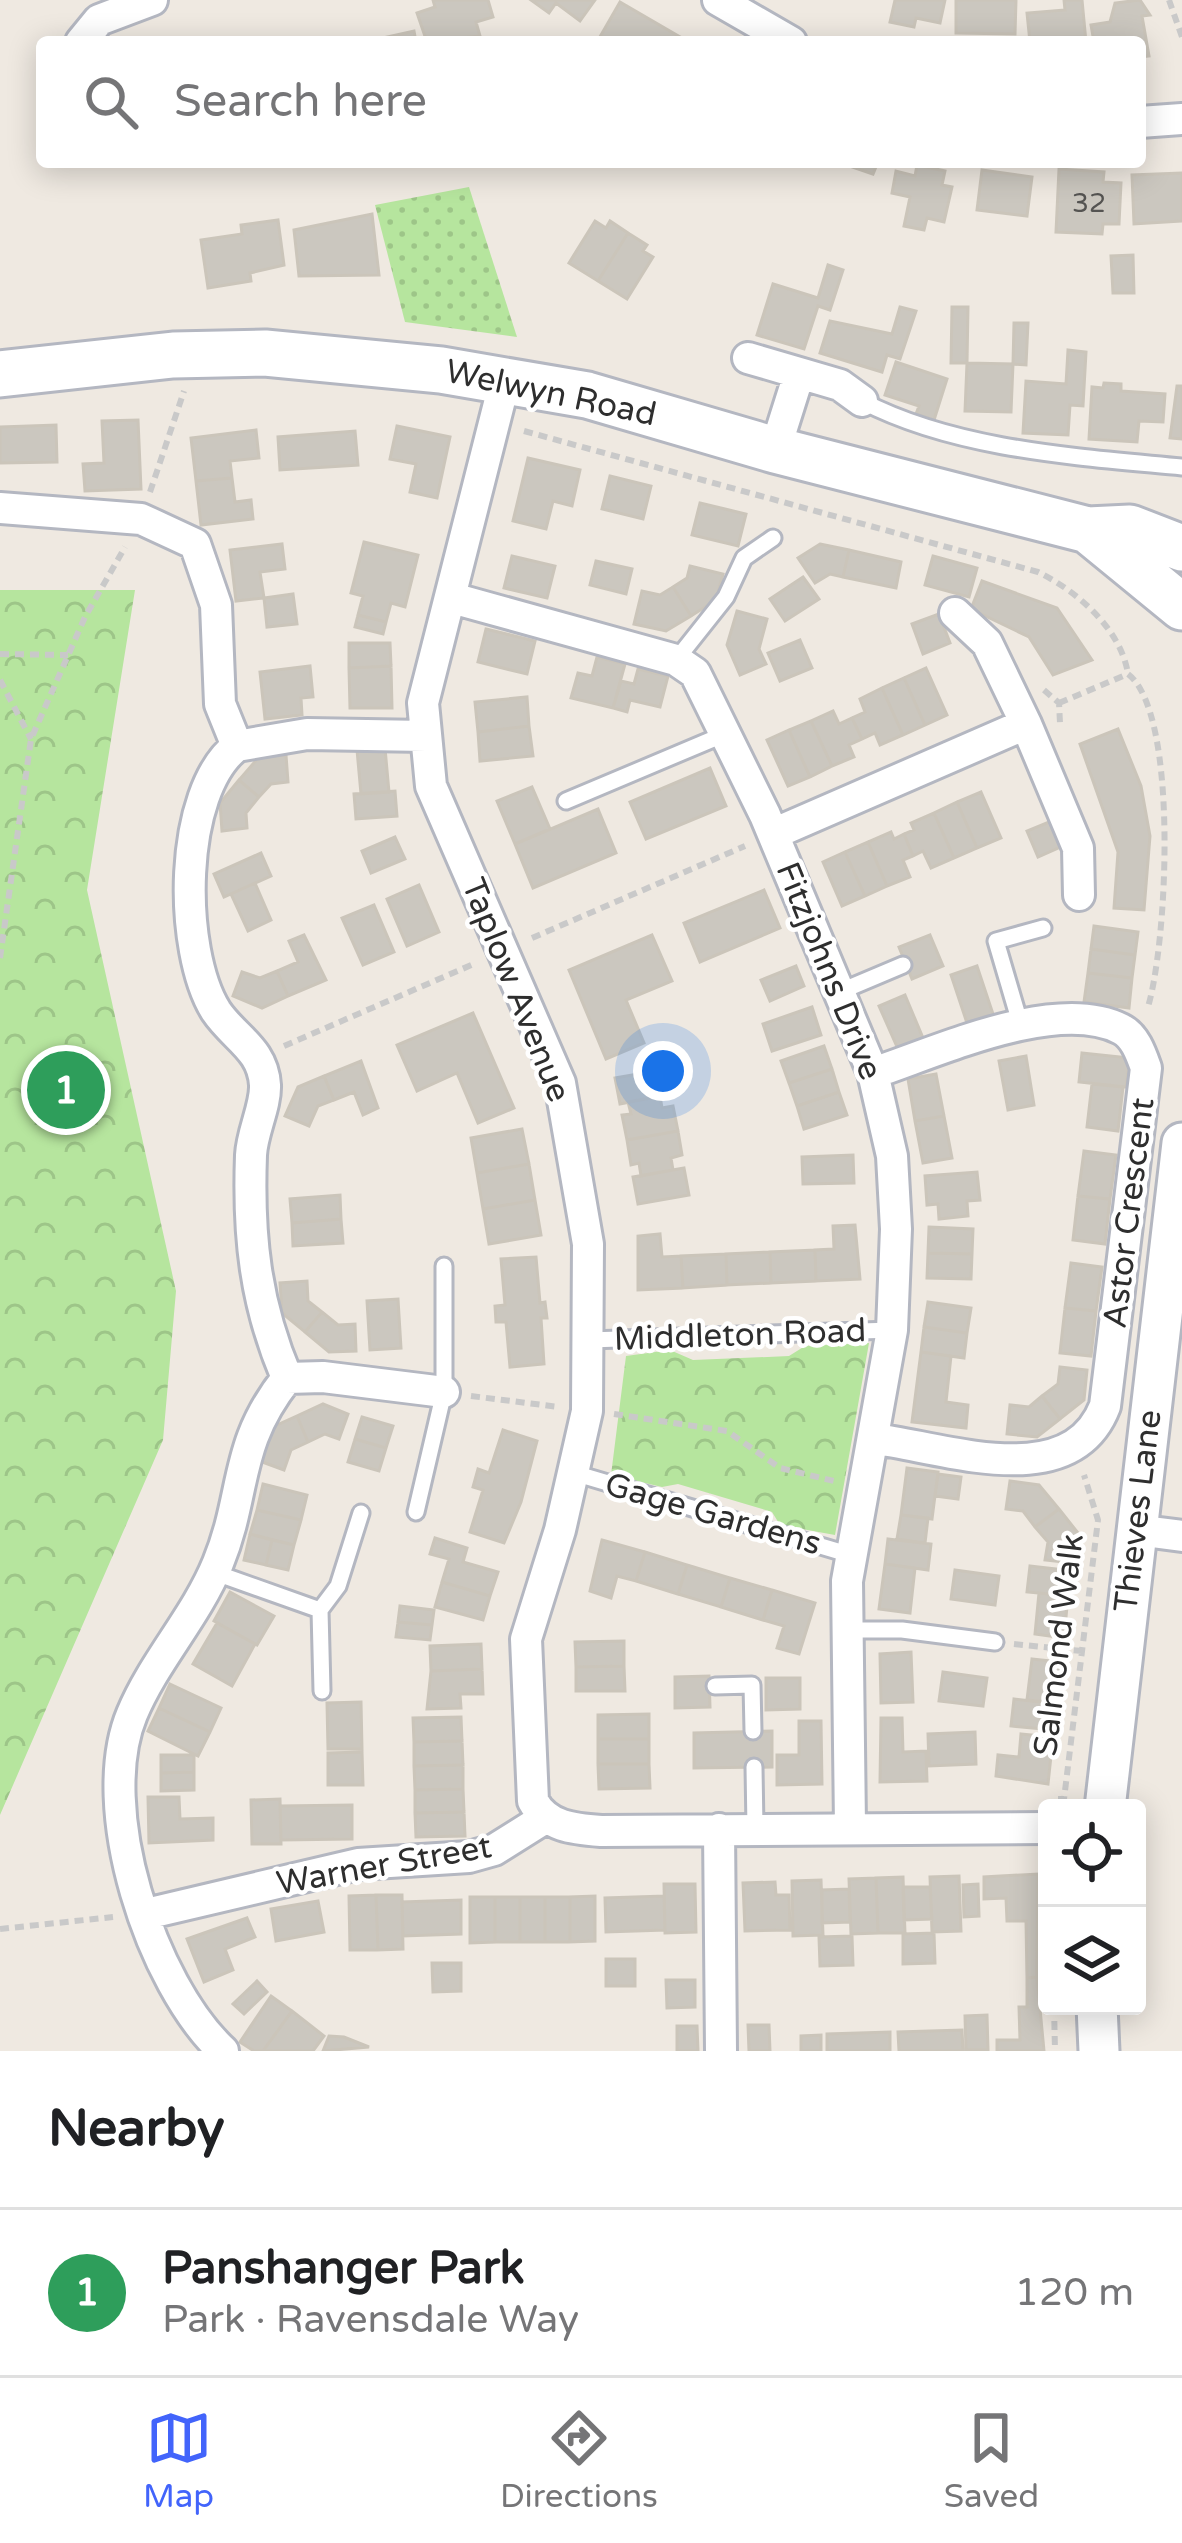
<!DOCTYPE html>
<meta charset="utf-8">
<style>
body{margin:0;font-family:"Varela Round",sans-serif;background:#f6f6f6;color:#202124}
.controls{position:absolute;right:36px;bottom:36px;display:grid;overflow:hidden;border-radius:12px;box-shadow:0 6px 30px #0003}
.controls button{width:108px;height:108px;display:grid;place-items:center;padding:0;border:0;border-bottom:3px solid #e0e0e0;background:#fff;color:#202124;font:60px sans-serif}
.you{position:absolute;left:663px;top:1071px;width:42px;height:42px;margin:-30px;border:9px solid #fff;border-radius:50%;background:#1a73e8;box-shadow:0 0 0 18px #1a73e833}
.badge{display:grid;place-items:center;width:78px;height:78px;border-radius:50%;background:#4264fb;color:#fff;font-size:39px;font-weight:700}
.pin{position:absolute;translate:-50% -50%;border:6px solid #fff;box-shadow:0 3px 12px #0006}
.list{margin:0;padding:0;list-style:none}
h2{display:flex;justify-content:space-between;align-items:center;height:156px;margin:0;padding:0 48px;font-size:51px}
h2 small{font-size:39px;font-weight:400;color:#757577}
.list li{display:grid;grid-template-columns:78px 1fr auto;gap:36px;align-items:center;box-sizing:border-box;height:168px;padding:0 48px;border-top:3px solid #e0e0e0}
.list b{display:block;font-size:45px;white-space:nowrap}
.list p{margin:0;font-size:39px;white-space:nowrap;color:#757577}
.list em{font-size:39px;font-style:normal;color:#757577}
.icon{flex:none;width:66px;height:66px;fill:none;stroke:currentColor;stroke-width:2;stroke-linecap:round;stroke-linejoin:round}
.map{position:relative;flex:none;width:1182px;height:2051px;overflow:hidden}
.search{position:absolute;background:#fff;box-shadow:0 6px 30px #0003;left:36px;right:36px;top:36px;height:132px;display:flex;align-items:center;gap:30px;box-sizing:border-box;padding:0 42px;border-radius:12px;color:#757577;font-size:45px}
.sheet{height:324px;background:#fff}
nav{display:flex;justify-content:space-around;align-items:center;box-sizing:border-box;height:168px;border-top:3px solid #e0e0e0;background:#fff;font-size:33px;color:#757577}
nav a{display:grid;justify-items:center;gap:6px}
nav .on{color:#4264fb}
.map>svg:first-child{display:block}
.grass{fill:url(#grass-dots)}
.park{fill:url(#park-crowns)}
.building{fill:#cbc7bf;stroke:#cbc5ba;stroke-width:3}
.lines{fill:none;stroke-linecap:round;stroke-linejoin:round}
.service-casing{stroke:#b4b7c1;stroke-width:21}
.minor-casing{stroke:#b4b7c1;stroke-width:36}
.tertiary-casing{stroke:#b4b7c1;stroke-width:45}
.secondary-casing{stroke:#b4b7c1;stroke-width:51}
.path{stroke:#c9c9c9;stroke-width:6;stroke-dasharray:9 6;stroke-linecap:butt}
.service{stroke:#fff;stroke-width:15}
.minor{stroke:#fff;stroke-width:30}
.tertiary{stroke:#fff;stroke-width:39}
.secondary{stroke:#fff;stroke-width:45}
.labels{text-anchor:middle;dominant-baseline:central;stroke-width:9;stroke-linejoin:round;paint-order:stroke}
.number-label{font-size:27px;fill:#555452}
.street-label{font-size:33px;fill:#2e2e2e;stroke:#fff}
</style>
<div class="map">
<svg width="1182" height="2051" viewBox="0 0 1182 2051">
<defs>
<pattern id="grass-dots" width="8" height="8" patternUnits="userSpaceOnUse" patternTransform="scale(3)"><rect width="8" height="8" fill="#b6e59e"/><path d="M2 2h.1M6 6h.1" fill="none" stroke="#9dc588" stroke-width="1.8" stroke-linecap="round"/></pattern>
<pattern id="park-crowns" width="20" height="18" patternUnits="userSpaceOnUse" patternTransform="scale(3)"><rect width="20" height="18" fill="#b6e59e"/><path d="M2 6a3 3 0 1 1 6 0M12 15a3 3 0 1 1 6 0" fill="none" stroke="#9dc588"/></pattern>
</defs>
<rect width="100%" height="100%" fill="#efe9e1"/>
<path class="grass" d="M469,187L517,337L405,322L375,205Z"/>
<path class="park" d="M0,590H135L87,890L176,1291L163,1440L0,1815Z
M869,1343L835,1535L780,1525L772,1512L678,1484L662,1487L611,1475L626,1356L670,1350L693,1360L789,1356L805,1346Z"/>
<path class="building" d="M433,0H488L493,17L476,22L480,36L427,42L417,13L435,7Z
M531,0H595L580,21L556,3L549,13Z
M895,0H945L940,23L916,18L914,27L890,22Z
M956,0H1016L1015,34L956,33Z
M1064,0H1082L1086,42H1030L1027,13L1065,10Z
M1140,0L1150,15L1142,16L1149,56L1140,57V42H1094L1091,25L1110,22L1115,3Z
M620,2L682,38L680,42H597Z
M414,31L416,42H365Z
M838,162H878L873,174Z
M917,165L945,171L942,185L952,187L944,222L927,218L924,230L904,226L910,197L892,193L896,171L915,176Z
M1059,169L1104,172L1103,182L1121,183L1119,224H1103L1102,234L1056,232Z
M982,170L1032,177L1027,216L977,210Z
M1182,173V221L1134,224L1132,175Z
M372,214L379,275L299,276L294,230Z
M278,220L284,265L250,273L251,281L208,288L201,240L242,234L241,225Z
M595,221L606,228L610,221L628,233L598,281L569,263Z
M628,233L647,245L643,251L653,257L627,299L598,281Z
M1133,255L1134,293H1113L1111,256Z
M828,265L843,270L830,310L818,306L804,349L757,335L773,284L818,298Z
M900,307L916,311L900,359L887,355L882,372L820,353L830,321L892,334Z
M952,307H968L967,363H951Z
M1014,323H1028L1026,365L1013,364Z
M1068,350L1086,352L1083,406L1070,405L1068,435L1023,433L1026,381L1066,384Z
M896,362L947,379L934,420L916,414L919,406L885,395Z
M967,363L1013,364L1011,412L965,411Z
M1104,383L1121,384V391L1165,394L1163,422L1139,421L1137,442L1089,439L1092,387L1103,388Z
M1177,386H1182V439L1170,438Z
M138,420L141,489L85,491L83,464L104,463L102,421Z
M56,425L57,462L0,463V427Z
M397,426L450,437L437,498L410,492L416,464L390,459Z
M256,430L259,458L230,461L232,478L196,481L191,438Z
M355,431L358,465L280,470L278,437Z
M528,458L580,470L572,506L553,501L546,529L513,521Z
M610,476L651,486L643,519L602,509Z
M232,478L235,502L251,500L253,519L201,525L196,481Z
M700,503L746,514L738,546L692,535Z
M364,542L418,555L405,607L391,603L386,622L358,615L363,596L351,593Z
M282,544L285,569L260,572L264,598L236,601L230,550Z
M820,544L849,550L843,577L830,574L815,583L798,558Z
M849,550L901,562L896,588L843,577Z
M512,556L555,566L547,598L504,588Z
M933,556L977,568L969,597L925,585Z
M596,561L632,569L626,594L590,585Z
M690,566L723,574L716,600L691,616L673,587L687,578Z
M803,577L819,599L785,621L770,599Z
M982,581L1057,608L1092,660L1053,675L1029,637L971,609Z
M673,587L691,616L666,631L634,624L642,591L660,595Z
M293,594L297,624L267,627L264,598Z
M737,611L767,619L759,649L766,664L740,675L727,645Z
M939,614L950,643L923,654L912,624Z
M358,615L386,622L383,634L355,627Z
M486,629L535,641L527,674L478,662Z
M800,640L812,668L780,681L768,653Z
M349,643H390L391,666L349,668Z
M597,657L625,664L613,708L571,698L578,673L592,676Z
M310,666L313,697L301,698L302,715L265,719L260,672Z
M391,666L392,708H350L349,668Z
M926,668L947,715L925,725L904,678Z
M638,669L668,676L660,707L630,700L627,712L613,708L621,681L634,684Z
M904,678L925,725L903,735L882,688Z
M882,688L903,735L880,745L875,733L862,739L852,718L865,712L860,699Z
M527,697L529,726L478,732L475,702Z
M833,711L839,724L852,718L862,739L849,745L854,757L832,766L811,721Z
M811,721L832,766L810,777L789,730Z
M529,726L533,756L480,761L478,732Z
M1118,729L1141,786L1150,836L1144,910L1114,908L1118,852L1080,744Z
M789,730L810,777L788,786L767,740Z
M385,748L389,792L361,794L357,750Z
M286,755L288,782L271,784L259,797L239,780L259,757Z
M710,768L726,806L646,839L630,802Z
M239,780L259,797L246,813L247,828L222,831L220,803Z
M532,787L550,829L515,844L497,801Z
M395,791L397,816L356,819L354,794Z
M981,792L1001,838L977,848L957,802Z
M957,802L977,848L954,858L934,813Z
M598,809L616,853L533,888L515,844Z
M934,813L954,858L931,868L923,851L913,856L904,834L914,830L911,823Z
M1054,820L1065,845L1038,857L1027,831Z
M891,832L894,839L904,834L913,856L903,860L910,877L887,886L868,842Z
M395,837L405,859L371,873L362,851Z
M868,842L887,886L865,896L845,852Z
M845,852L865,896L842,906L823,862Z
M261,853L271,876L224,897L214,874Z
M255,883L271,920L248,931L231,894Z
M419,885L439,932L407,946L387,899Z
M764,890L780,928L700,962L684,923Z
M374,905L394,952L363,965L342,918Z
M1094,926L1138,932L1135,955L1091,949Z
M304,935L326,980L288,996L277,971L298,962L289,941Z
M652,935L672,981L626,1000L644,1043L606,1059L569,970Z
M930,935L943,966L912,979L899,947Z
M1091,949L1135,955L1132,978L1088,973Z
M796,966L804,986L770,1001L761,980Z
M977,966L993,1014L967,1023L951,975Z
M277,971L288,996L262,1008L233,996L242,972L260,978Z
M1088,973L1132,978L1129,1008L1084,1002Z
M905,995L923,1038L898,1049L879,1006Z
M812,1007L821,1035L772,1051L763,1024Z
M473,1013L514,1108L478,1123L457,1073L417,1091L397,1045Z
M824,1046L832,1069L789,1083L781,1061Z
M1082,1053L1130,1058L1126,1087L1079,1082Z
M1026,1056L1034,1105L1008,1110L999,1061Z
M361,1061L378,1108L363,1115L354,1092L334,1100L324,1076Z
M667,1069L671,1094L620,1104L615,1078Z
M832,1069L839,1092L797,1106L789,1083Z
M936,1074L944,1116L915,1121L908,1079Z
M324,1076L334,1100L318,1106L309,1126L285,1116L298,1087Z
M1092,1084L1123,1087L1118,1131L1087,1127Z
M839,1092L847,1115L804,1129L797,1106Z
M660,1096L662,1108L673,1106L678,1131L627,1140L622,1115L631,1114L628,1102Z
M944,1116L952,1158L923,1163L915,1121Z
M522,1129L529,1164L477,1173L471,1138Z
M678,1131L682,1155L671,1158L673,1170L641,1176L639,1163L631,1165L627,1140Z
M1084,1151L1116,1155L1110,1199L1078,1196Z
M853,1155L854,1183L803,1184L802,1157Z
M529,1164L535,1200L483,1209L477,1173Z
M684,1168L689,1195L638,1204L633,1177Z
M977,1172L980,1200L967,1201L968,1216L939,1219L938,1204L927,1205L925,1176Z
M340,1195L341,1219L292,1223L290,1199Z
M1078,1196L1110,1199L1105,1244L1073,1240Z
M535,1200L541,1235L489,1244L483,1209Z
M341,1219L343,1243L293,1246L292,1223Z
M855,1225L860,1279L816,1281L815,1250L834,1249L833,1226Z
M929,1227L973,1229L972,1254L928,1253Z
M660,1234L662,1257L681,1256L683,1288L638,1290V1236Z
M815,1250L816,1281L771,1283L770,1252Z
M770,1252L771,1283L727,1285L726,1254Z
M928,1253L972,1254L971,1279L927,1278Z
M726,1254L727,1285L683,1288L681,1256Z
M536,1257L540,1303L545,1302L547,1318H541L544,1364L510,1367L506,1322H496L495,1306L505,1305L501,1259Z
M1071,1263L1102,1267L1096,1311L1065,1308Z
M307,1281L308,1301L322,1312L305,1332L282,1313L280,1283Z
M398,1299L401,1348L370,1350L367,1301Z
M928,1302L971,1308L967,1333L924,1327Z
M1065,1308L1096,1311L1091,1356L1060,1353Z
M322,1312L338,1325L355,1324L356,1351L329,1352L305,1332Z
M924,1327L967,1333L964,1358L921,1352Z
M921,1352L951,1356L946,1402L968,1405L966,1428L912,1422Z
M1060,1367L1087,1370L1084,1400L1060,1419L1042,1396L1058,1384Z
M1042,1396L1060,1419L1037,1437L1007,1434L1010,1405L1029,1407Z
M323,1404L348,1414L339,1439L325,1434L308,1442L297,1416Z
M297,1416L308,1442L291,1450L284,1470L257,1460L268,1429Z
M362,1417L393,1426L386,1448L355,1439Z
M503,1430L537,1441L521,1502L504,1543L470,1532L483,1490L473,1487L478,1469L489,1473Z
M355,1439L386,1448L379,1471L348,1462Z
M907,1468L938,1472L932,1519L901,1515Z
M938,1474L961,1477L958,1499L935,1496Z
M1010,1481L1039,1485L1059,1509L1035,1527L1023,1511L1006,1509Z
M263,1484L307,1495L301,1520L257,1510Z
M1059,1509L1078,1533L1074,1563L1045,1560L1048,1542L1035,1527Z
M257,1510L301,1520L294,1545L250,1534Z
M901,1515L928,1518L925,1543L897,1539Z
M250,1534L272,1540L266,1565L244,1560Z
M435,1538L467,1548L463,1562L498,1572L490,1596L442,1582L449,1559L430,1554Z
M888,1539L931,1544L928,1570L885,1564Z
M272,1540L294,1545L288,1570L266,1565Z
M602,1540L645,1552L636,1581L617,1576L611,1598L590,1591Z
M645,1552L687,1565L678,1594L636,1581Z
M885,1564L915,1568L910,1613L879,1609Z
M687,1565L730,1578L721,1607L678,1594Z
M1030,1566L1074,1571L1071,1596L1027,1592Z
M955,1570L999,1576L995,1605L951,1599Z
M730,1578L772,1590L763,1620L721,1607Z
M442,1582L490,1596L483,1620L435,1607Z
M772,1590L815,1603L799,1654L777,1648L784,1626L763,1620Z
M230,1592L274,1616L257,1645L214,1621Z
M1039,1593L1068,1596L1064,1638L1035,1634Z
M400,1606L434,1610L432,1625L398,1622Z
M398,1622L432,1625L430,1640L396,1637Z
M217,1623L255,1644L232,1686L193,1664Z
M624,1641V1666L576,1667L575,1642Z
M481,1644L482,1669L431,1671L430,1646Z
M911,1652L913,1702L881,1703L880,1654Z
M1032,1659L1061,1662L1056,1703L1027,1700Z
M624,1666L625,1691H576V1667Z
M482,1669L483,1694H460L461,1708L427,1709L431,1671Z
M943,1672L987,1678L983,1706L939,1701Z
M709,1676L710,1707L675,1708V1677Z
M766,1678H800V1709L766,1710Z
M170,1684L221,1708L210,1732L159,1708Z
M1014,1699L1058,1704L1055,1730L1011,1726Z
M361,1702L362,1749H328L327,1703Z
M159,1708L210,1732L198,1756L148,1731Z
M649,1714V1739H598V1715Z
M461,1717L462,1741L414,1742L413,1718Z
M881,1718H902L903,1752L926,1751L927,1781L880,1782Z
M799,1721H821L822,1784L777,1785V1755H799Z
M772,1731V1767L694,1768V1733Z
M975,1732L976,1764L929,1766L928,1734Z
M1021,1734L1053,1737L1048,1784L996,1776L998,1755L1019,1757Z
M598,1739H649V1764H598Z
M462,1741L463,1765L414,1766V1742Z
M362,1752L363,1785H328V1753Z
M161,1755H194V1772L161,1773Z
M598,1764H649L650,1788L599,1789Z
M463,1765V1789L415,1790L414,1766Z
M194,1772V1790L161,1791V1773Z
M463,1789L464,1812L415,1813V1790Z
M148,1797H179L180,1819L213,1818V1840L149,1843Z
M280,1799L281,1844H252L251,1800Z
M352,1805V1839L281,1840L280,1806Z
M464,1812L465,1836L416,1837L415,1813Z
M1038,1874L1037,1977L1027,1978L1026,1921H1007L1006,1898L984,1899V1877Z
M959,1876L961,1931L932,1932L930,1877Z
M903,1877L905,1933H878L876,1878Z
M876,1878L878,1933L851,1934L849,1879Z
M821,1880L823,1935L793,1936L792,1881Z
M775,1882L776,1895H789L790,1930L745,1931L743,1883Z
M664,1884H695L696,1932L665,1933Z
M978,1884L979,1916L964,1917L963,1885Z
M903,1887H930L932,1919L904,1920Z
M849,1889L850,1922L822,1923V1890Z
M376,1895H402L403,1949L378,1950Z
M376,1895L378,1950H350L349,1896Z
M595,1896V1941L570,1942V1897Z
M664,1896L665,1930L606,1932L605,1898Z
M470,1897H495V1942L470,1943Z
M495,1897H520V1942H495Z
M520,1897H545V1942H520Z
M545,1897H570V1942H545Z
M461,1900V1934L403,1936L402,1902Z
M318,1901L324,1932L276,1941L271,1909Z
M247,1918L255,1937L225,1949L233,1970L204,1982L187,1939Z
M934,1933L935,1963L903,1964V1934Z
M852,1936L853,1965L820,1966L819,1937Z
M606,1959H635V1986H606Z
M432,1963H461V1991L433,1992Z
M1037,1977L1044,2051H997V2040H1020L1019,2007H1027V1978Z
M666,1980H695V2007L667,2008Z
M257,1981L267,1992L244,2014L233,2004Z
M271,1996L292,2011L263,2051H254L240,2042Z
M292,2011L324,2036L313,2051H263Z
M987,2015L988,2050H966L965,2016Z
M748,2025H769L770,2051H749Z
M677,2026H697L698,2051H677Z
M962,2030L963,2051H899L898,2032Z
M890,2032V2051H827V2034Z
M821,2035V2051H801V2036Z
M329,2036L344,2037L369,2047L323,2051Z"/>
<g class="lines">
<defs>
<path id="service" d="M862,401C956,450 1079,457 1182,467
M676,660L726,597L744,558L773,538
M566,801L725,734
M839,992L903,965
M1021,1026L996,941L1043,928
M589,1340L892,1330
M574,1473L851,1555
M416,1512L444,1392V1266
M213,1572L320,1610
M846,1630H902L995,1642
M715,1686L752,1685L753,1731
M322,1691L320,1610L338,1586L361,1513
M754,1767L755,1828"/>
<path id="minor" d="M718,0L791,42
M81,42L99,20L152,0
M1140,122L1182,119
M748,358L840,385L862,401
M505,380L423,703L431,786L560,1083L588,1244L587,1411L560,1530L526,1639L533,1801C547,1827 574,1829 601,1831L1047,1828
M775,450L799,374
M0,508L141,519L195,544L216,605L220,704L237,746
M452,598L676,660L695,673L765,815L873,1073L892,1156L896,1229L892,1330L847,1581L850,1826
M955,613L987,643L1026,724L1078,848L1079,895
M773,834L1026,724
M873,1073C937,1052 1056,996 1121,1029C1135,1036 1141,1054 1146,1068L1105,1406C1071,1494 949,1449 876,1439
M287,1378L323,1377L444,1392
M1136,1530L1182,1536
M719,1829L721,2051
M146,1914L358,1864L469,1857L494,1850L545,1818
M223,2051C151,1984 93,1807 132,1714C154,1661 196,1617 218,1563C247,1492 233,1446 287,1378C255,1303 248,1236 251,1155C252,1132 266,1106 265,1085C263,1049 234,1038 216,1011C178,950 178,791 237,746L307,734L426,736"/>
<path id="tertiary" d="M1105,1808L1182,1143
M1097,2006L1099,2051"/>
<path id="secondary" d="M0,374L173,355L265,353L441,370L587,395L775,450L1088,530L1130,528L1182,548
M1088,530L1182,607"/>
</defs>
<use href="#service" class="service-casing"/>
<use href="#minor" class="minor-casing"/>
<use href="#tertiary" class="tertiary-casing"/>
<use href="#secondary" class="secondary-casing"/>
<path class="path" d="M1169,0L1182,37
M524,431L1038,572C1077,591 1121,629 1128,674
M150,492L184,391
M0,654L68,655
M0,680L31,739
M1044,690L1059,703L1060,723
M1059,703L1128,674C1180,714 1167,950 1147,1010
M532,938L745,846
M0,958L31,739L85,617L125,547
M284,1046L476,963
M471,1396L559,1407
M614,1414L727,1431L780,1468L838,1482
M1014,1644L1082,1651
M1058,1799H1064L1098,1520L1084,1475
M0,1929L113,1917
M1054,2006L1055,2051"/>
<use href="#service" class="service"/>
<use href="#minor" class="minor"/>
<use href="#tertiary" class="tertiary"/>
<use href="#secondary" class="secondary"/>
</g>
<g class="labels">
<g class="number-label">
<text x="1089" y="203">32</text>
</g>
<g class="street-label">
<text transform="translate(551 393) rotate(12)">Welwyn Road</text>
<text transform="translate(829 971) rotate(68)">Fitzjohns Drive</text>
<text transform="translate(516 990) rotate(68)">Taplow Avenue</text>
<text transform="translate(1129 1213) rotate(-83)">Astor Crescent</text>
<text transform="translate(740 1335) rotate(-2)">Middleton Road</text>
<text transform="translate(1138 1511) rotate(-83)">Thieves Lane</text>
<text transform="translate(713 1514) rotate(16)">Gage Gardens</text>
<text transform="translate(1059 1645) rotate(-83)">Salmond Walk</text>
<text transform="translate(384 1865) rotate(-10)">Warner Street</text>
</g>
</g>
</svg>
<div class="controls">
<button><svg class="icon" aria-label="locate" viewBox="0 0 24 24"><circle cx="12" cy="12" r="6"/><path d="M12 2v4M12 18v4M2 12h4M18 12h4"/></svg></button>
<button><svg class="icon" aria-label="layers" viewBox="0 0 24 24"><path d="M12 4l9 5-9 5-9-5zM3 14l9 5 9-5"/></svg></button>
</div>
<div class="you"></div>
<div class="pin badge" style="left:66px;top:1090px;background:#2e9e5b">1</div>
<div class="search"><svg class="icon" aria-label="search" viewBox="0 0 24 24"><circle cx="10" cy="10" r="6"/><path d="M15 15l6 6"/></svg>Search here</div>
</div>
<section class="sheet">
<h2>Nearby<small></small></h2>
<ul class="list">
<li><span class="badge" style="background:#2e9e5b">1</span><div><b>Panshanger Park</b><p>Park · Ravensdale Way</p></div><em>120 m</em></li>
</ul>
</section>
<nav>
<a class="on"><svg class="icon" aria-label="map" viewBox="0 0 24 24"><path d="M3 6l6-2 6 2 6-2v14l-6 2-6-2-6 2zM9 4v14M15 6v14"/></svg>Map</a>
<a><svg class="icon" aria-label="directions" viewBox="0 0 24 24"><path d="M12 3l9 9-9 9-9-9zM9 14v-3h6M13 9l2 2-2 2"/></svg>Directions</a>
<a><svg class="icon" aria-label="saved" viewBox="0 0 24 24"><path d="M7 4h10v16l-5-4-5 4z"/></svg>Saved</a>
</nav>
